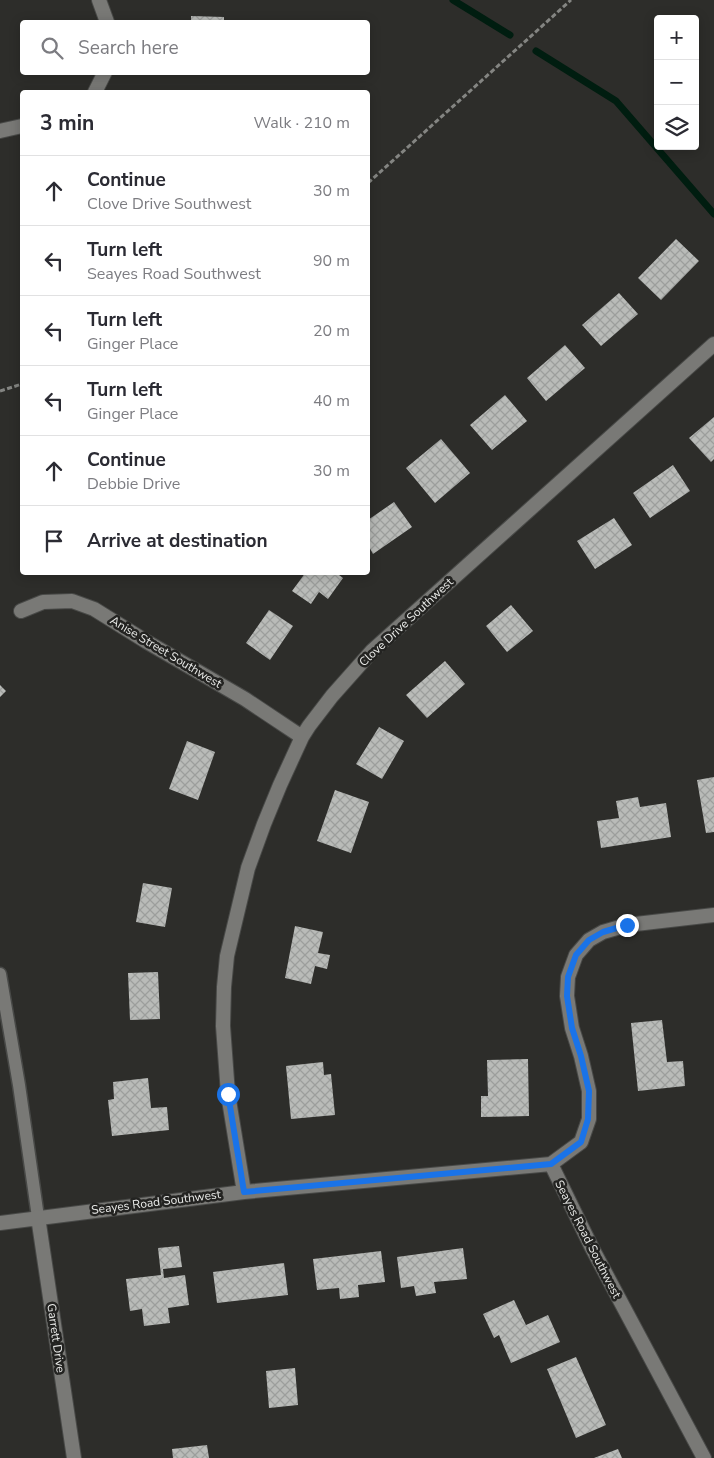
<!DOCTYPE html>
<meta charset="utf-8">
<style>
body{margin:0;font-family:"Nunito Sans",sans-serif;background:#f7f7f7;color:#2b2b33}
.controls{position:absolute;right:15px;top:15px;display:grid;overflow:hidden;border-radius:5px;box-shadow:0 2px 12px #0003}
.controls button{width:45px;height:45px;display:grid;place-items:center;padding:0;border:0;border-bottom:1px solid #e1e1e2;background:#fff;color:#2b2b33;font:25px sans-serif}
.stop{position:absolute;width:15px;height:15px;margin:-11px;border:4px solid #1a73e8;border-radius:50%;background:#fff}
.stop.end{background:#1a73e8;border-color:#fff;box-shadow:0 1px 5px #0008}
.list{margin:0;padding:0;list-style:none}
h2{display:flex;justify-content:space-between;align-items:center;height:65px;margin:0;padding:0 20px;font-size:21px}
h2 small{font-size:16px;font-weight:400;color:#7c7c81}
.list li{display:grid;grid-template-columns:32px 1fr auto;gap:15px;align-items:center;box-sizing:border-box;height:70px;padding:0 20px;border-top:1px solid #e1e1e2}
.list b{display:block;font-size:19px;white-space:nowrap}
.list p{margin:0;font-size:16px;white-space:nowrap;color:#7c7c81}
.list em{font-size:16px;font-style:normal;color:#7c7c81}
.icon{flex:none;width:28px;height:28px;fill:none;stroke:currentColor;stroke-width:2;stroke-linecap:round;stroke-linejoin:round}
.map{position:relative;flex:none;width:714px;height:1458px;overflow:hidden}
.search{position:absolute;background:#fff;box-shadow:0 2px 12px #0003;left:20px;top:20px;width:350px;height:55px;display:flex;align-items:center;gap:12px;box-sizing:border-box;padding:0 18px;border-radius:5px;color:#7c7c81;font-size:19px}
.panel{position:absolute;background:#fff;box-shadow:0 2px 12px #0003;left:20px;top:90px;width:350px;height:485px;border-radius:5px}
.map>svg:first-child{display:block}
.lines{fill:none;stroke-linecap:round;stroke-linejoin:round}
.stream{stroke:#001d10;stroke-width:7}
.building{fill:url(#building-cross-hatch)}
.service-casing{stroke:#484947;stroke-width:15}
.minor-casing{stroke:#484947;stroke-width:16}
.path{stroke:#848582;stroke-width:3;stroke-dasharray:5 2.5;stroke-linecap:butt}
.service{stroke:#797976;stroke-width:12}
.minor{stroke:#797976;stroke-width:14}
.route{stroke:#1a73e8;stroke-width:6}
.labels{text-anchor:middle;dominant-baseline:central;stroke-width:5;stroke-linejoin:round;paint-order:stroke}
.street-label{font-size:12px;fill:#ebecea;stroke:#232321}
</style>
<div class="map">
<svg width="714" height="1458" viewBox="0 0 714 1458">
<defs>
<pattern id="building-cross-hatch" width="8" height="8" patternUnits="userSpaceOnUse" patternTransform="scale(1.25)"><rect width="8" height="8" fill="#b9bbb8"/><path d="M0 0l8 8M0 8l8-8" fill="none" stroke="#9c9e9c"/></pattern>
</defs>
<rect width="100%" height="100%" fill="#2d2d2a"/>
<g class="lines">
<path class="stream" d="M453,0L510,35
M536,51L616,101L714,214"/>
</g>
<path class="building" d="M191,16L224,17V22H191Z
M676,239L699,261L661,300L638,278Z
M619,293L638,314L601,346L582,325Z
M565,345L585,368L546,401L527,378Z
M505,395L527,421L492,450L470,425Z
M714,417V459L711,462L689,438Z
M441,439L470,473L435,503L406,468Z
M673,465L690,491L650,518L633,493Z
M394,502L412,527L373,554L368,545V520Z
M614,518L632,545L595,569L577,541Z
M306,572H335L343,578L328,599L319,592L311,604L292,591Z
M511,605L533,631L507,652L486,626Z
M269,610L293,626L270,660L246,643Z
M445,661L465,684L427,718L406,695Z
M0,685L6,691L0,697Z
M379,727L404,741L382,779L356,764Z
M187,741L215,752L198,800L169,789Z
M714,777V832L706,833L697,780Z
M335,790L369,802L351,853L317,841Z
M638,797L640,807L666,803L671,837L601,848L597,821L619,818L616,801Z
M143,883L172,888L165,927L136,922Z
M295,926L323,932L318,953L330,955L327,969L315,966L311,984L285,978Z
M158,972L160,1019L130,1020L128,973Z
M662,1020L667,1062L683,1061L685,1086L638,1091L631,1023Z
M528,1059L529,1116L481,1117V1096H488L487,1060Z
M323,1062L324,1075L331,1074L335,1115L291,1119L286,1066Z
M148,1078L151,1108L167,1107L169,1130L112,1136L108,1100L114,1099L113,1082Z
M179,1246L182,1267L163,1269L164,1278L185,1275L189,1305L168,1308L170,1323L144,1326L142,1309L130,1311L126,1279L161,1275L158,1248Z
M463,1248L467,1279L434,1282L436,1293L416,1296L414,1286L401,1288L397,1257Z
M381,1251L385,1282L358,1285L359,1297L340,1299L339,1288L317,1290L313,1259Z
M284,1263L288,1295L217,1303L213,1272Z
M514,1300L526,1325L548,1315L560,1342L511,1363L499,1335L494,1338L483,1314Z
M576,1357L606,1425L576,1438L547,1369Z
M295,1368L298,1405L269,1408L266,1371Z
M207,1445L209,1458H173L172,1449Z
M618,1449L622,1458H594Z"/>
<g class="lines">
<defs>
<path id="service" d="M0,974L19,1085L38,1217"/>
<path id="minor" d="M99,0L107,22
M95,92L105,72
M0,131L22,126
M21,611L43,602L72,601L94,609L147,642L245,699L302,737
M551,1164L581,1142L589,1119V1091L581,1056L572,1028L567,996L568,977L576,955L589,940L603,932L627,925L714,915
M551,1164L592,1248L704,1458
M244,1192L228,1094L223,1026L224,987L227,956L248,868L264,824L280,785L302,737L309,726L332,696L372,651L714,344
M38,1217L74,1458
M0,1223L244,1192L551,1164"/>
</defs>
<use href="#service" class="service-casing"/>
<use href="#minor" class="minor-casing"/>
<path class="path" d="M368,183L571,0
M0,391L22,384"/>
<use href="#service" class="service"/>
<use href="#minor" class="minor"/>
</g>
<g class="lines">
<path class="route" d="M228,1094L244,1192L551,1164L581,1142L588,1119L589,1091L581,1056L572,1028L567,996L568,977L576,955L589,940L603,932L627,925"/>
</g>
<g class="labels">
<g class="street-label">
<text transform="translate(406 622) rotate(-43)">Clove Drive Southwest</text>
<text transform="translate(166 652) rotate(31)">Anise Street Southwest</text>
<text transform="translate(156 1202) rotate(-7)">Seayes Road Southwest</text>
<text transform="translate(588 1239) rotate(63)">Seayes Road Southwest</text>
<text transform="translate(56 1338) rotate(82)">Garrett Drive</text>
</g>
</g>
</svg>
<div class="controls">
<button>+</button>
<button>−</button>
<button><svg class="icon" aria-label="layers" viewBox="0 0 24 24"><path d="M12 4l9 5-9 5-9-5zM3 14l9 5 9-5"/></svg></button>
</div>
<div class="stop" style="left:228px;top:1094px"></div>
<div class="stop end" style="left:627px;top:925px"></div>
<div class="search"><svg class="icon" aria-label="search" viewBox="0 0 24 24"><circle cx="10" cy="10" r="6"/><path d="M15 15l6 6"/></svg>Search here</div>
<section class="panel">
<h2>3 min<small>Walk · 210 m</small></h2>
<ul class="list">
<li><svg class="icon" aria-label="ahead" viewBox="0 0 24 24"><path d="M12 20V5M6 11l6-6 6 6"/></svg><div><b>Continue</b><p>Clove Drive Southwest</p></div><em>30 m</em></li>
<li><svg class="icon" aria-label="left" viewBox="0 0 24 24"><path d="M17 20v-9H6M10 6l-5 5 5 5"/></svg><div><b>Turn left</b><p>Seayes Road Southwest</p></div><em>90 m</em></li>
<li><svg class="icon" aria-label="left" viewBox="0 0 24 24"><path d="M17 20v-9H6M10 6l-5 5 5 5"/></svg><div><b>Turn left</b><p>Ginger Place</p></div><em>20 m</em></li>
<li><svg class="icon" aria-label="left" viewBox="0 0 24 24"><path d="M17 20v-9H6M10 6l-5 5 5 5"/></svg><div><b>Turn left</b><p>Ginger Place</p></div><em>40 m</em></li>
<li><svg class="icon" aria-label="ahead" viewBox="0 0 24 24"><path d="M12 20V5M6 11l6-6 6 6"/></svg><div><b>Continue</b><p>Debbie Drive</p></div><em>30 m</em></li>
<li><svg class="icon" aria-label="arrive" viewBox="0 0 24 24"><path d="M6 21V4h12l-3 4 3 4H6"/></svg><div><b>Arrive at destination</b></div></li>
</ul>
</section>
</div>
